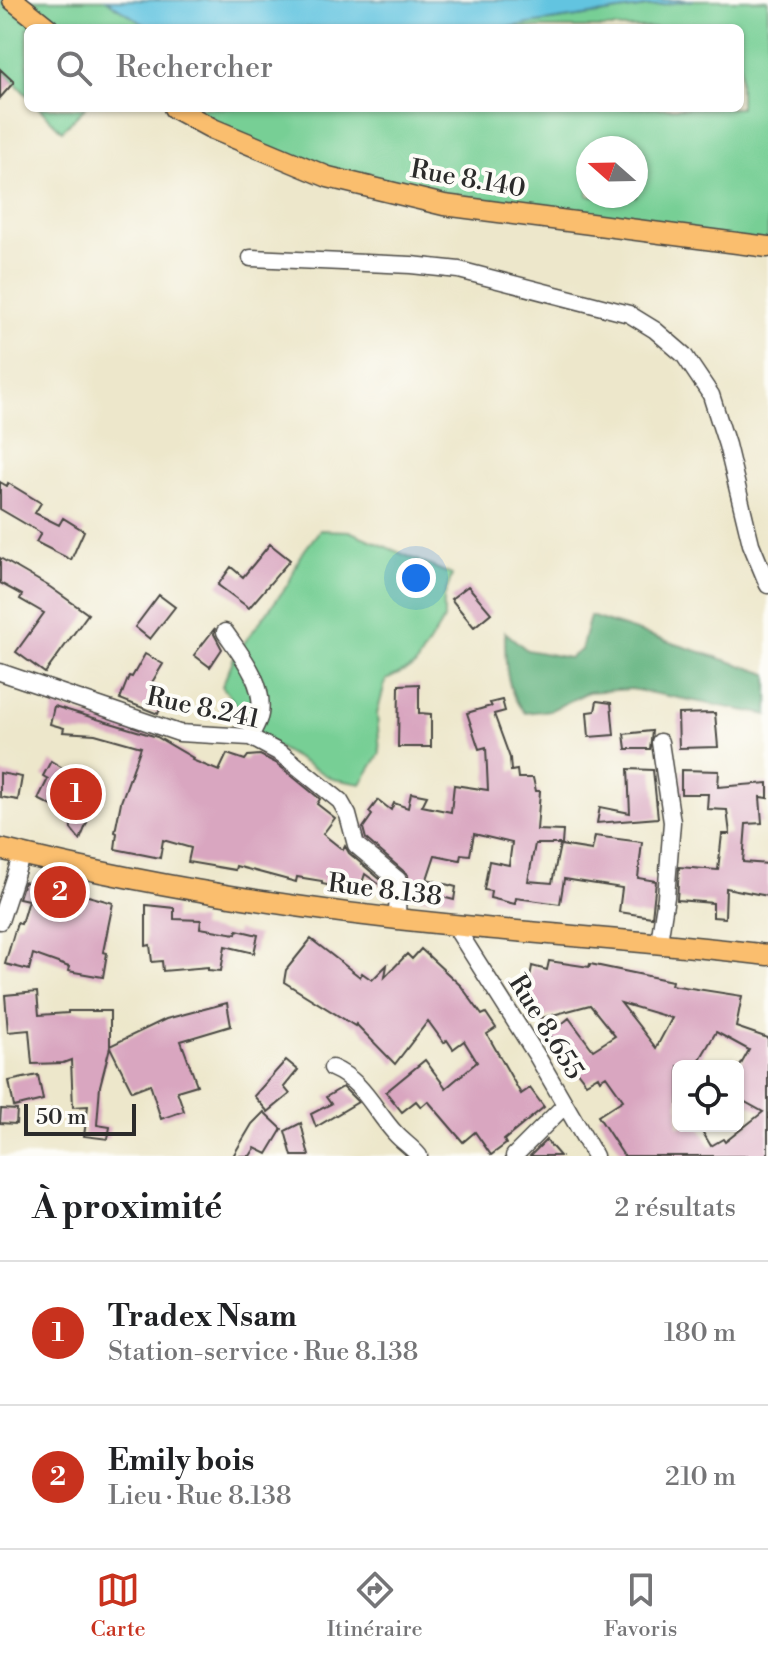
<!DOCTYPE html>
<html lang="fr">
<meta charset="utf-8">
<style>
body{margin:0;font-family:"Libre Bodoni",serif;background:#f2f2f2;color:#202124}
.controls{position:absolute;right:24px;bottom:24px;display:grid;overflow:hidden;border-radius:12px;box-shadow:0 2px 6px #0004}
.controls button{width:72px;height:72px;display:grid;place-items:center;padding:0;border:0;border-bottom:2px solid #e0e0e0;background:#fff;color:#202124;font:40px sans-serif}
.compass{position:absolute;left:576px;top:136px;width:72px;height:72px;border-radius:50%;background:#fff;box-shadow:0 2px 6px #0004;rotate:290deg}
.scale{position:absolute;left:24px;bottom:20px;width:112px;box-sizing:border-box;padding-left:8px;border:4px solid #2b2b2b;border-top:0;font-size:22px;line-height:28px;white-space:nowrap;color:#2b2b2b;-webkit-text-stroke:6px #fdfcf7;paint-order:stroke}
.you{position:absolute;left:416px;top:578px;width:28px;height:28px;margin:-20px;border:6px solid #fff;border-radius:50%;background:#1a73e8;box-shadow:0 0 0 12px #1a73e833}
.badge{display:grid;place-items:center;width:52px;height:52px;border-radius:50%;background:#c8321e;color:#fff;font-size:26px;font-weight:700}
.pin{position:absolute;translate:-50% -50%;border:4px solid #fff;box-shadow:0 2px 8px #0006}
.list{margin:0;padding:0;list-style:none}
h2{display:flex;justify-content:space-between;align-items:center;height:104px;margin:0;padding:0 32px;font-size:34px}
h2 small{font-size:26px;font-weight:400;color:#757577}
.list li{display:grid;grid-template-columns:52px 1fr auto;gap:24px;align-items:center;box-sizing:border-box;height:144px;padding:0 32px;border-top:2px solid #e0e0e0}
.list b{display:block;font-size:30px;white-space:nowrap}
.list p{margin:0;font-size:26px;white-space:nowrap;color:#757577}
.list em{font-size:26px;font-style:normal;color:#757577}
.icon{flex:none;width:44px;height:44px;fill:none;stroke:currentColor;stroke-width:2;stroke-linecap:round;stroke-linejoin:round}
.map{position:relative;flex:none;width:768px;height:1156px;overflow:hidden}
.search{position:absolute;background:#fff;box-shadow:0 2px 6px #0004;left:24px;right:24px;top:24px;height:88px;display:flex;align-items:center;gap:20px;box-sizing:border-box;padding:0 28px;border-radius:12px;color:#757577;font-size:30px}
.sheet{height:392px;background:#fff}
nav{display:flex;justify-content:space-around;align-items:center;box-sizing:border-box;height:112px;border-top:2px solid #e0e0e0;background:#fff;font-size:22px;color:#757577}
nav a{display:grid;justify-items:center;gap:4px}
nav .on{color:#c8321e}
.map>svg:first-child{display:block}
.green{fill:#77cf95;stroke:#517d60;stroke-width:2;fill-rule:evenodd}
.forest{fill:#61b27e;stroke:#466e54;stroke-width:2}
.water{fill:#62c4e0;stroke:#467886;stroke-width:2}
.building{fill:#d9a6c0;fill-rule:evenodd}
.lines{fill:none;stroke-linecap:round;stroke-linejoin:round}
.minor-casing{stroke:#484743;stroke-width:19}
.major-casing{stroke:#484743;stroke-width:23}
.minor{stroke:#fff;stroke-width:16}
.major{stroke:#fabe6e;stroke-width:20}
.labels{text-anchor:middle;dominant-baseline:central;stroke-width:8;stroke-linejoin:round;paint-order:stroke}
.street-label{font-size:26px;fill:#2b2b2b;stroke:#fdfcf7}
</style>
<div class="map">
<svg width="768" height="1156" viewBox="0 0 768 1156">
<rect width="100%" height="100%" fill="#fdfcf7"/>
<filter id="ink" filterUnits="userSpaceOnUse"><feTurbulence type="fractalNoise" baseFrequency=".0125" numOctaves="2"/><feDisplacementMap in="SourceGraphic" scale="16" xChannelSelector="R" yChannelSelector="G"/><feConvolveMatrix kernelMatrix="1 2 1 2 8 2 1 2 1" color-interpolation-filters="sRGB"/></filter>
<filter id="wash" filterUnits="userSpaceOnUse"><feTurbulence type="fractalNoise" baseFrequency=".006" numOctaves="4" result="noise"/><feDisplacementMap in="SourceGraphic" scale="32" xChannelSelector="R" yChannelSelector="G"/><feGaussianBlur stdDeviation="1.8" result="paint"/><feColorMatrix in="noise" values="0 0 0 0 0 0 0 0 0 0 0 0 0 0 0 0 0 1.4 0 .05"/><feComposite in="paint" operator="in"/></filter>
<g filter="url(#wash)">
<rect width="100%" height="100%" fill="#ede7cb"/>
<path class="green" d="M0,0H106L150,28H28V96L0,68Z
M694,0H768V247L328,177L174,108H740V28H502ZM588,148H636V196H588Z
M39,108H85L62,131Z
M320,530L349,531L452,575L444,598V619L415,666L386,680L377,714L380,753L361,784L333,779L261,738L222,686L235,655L289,583L300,556Z"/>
<path class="forest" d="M590,616L768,674V715L631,689L588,692L551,710L525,713C505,692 505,659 505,632L527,650L569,658L581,650Z"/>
<path class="water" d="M106,0H694L502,28H150Z"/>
<g id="blocks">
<path class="building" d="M0,69L14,82L0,98Z
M0,482L7,486L8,483L41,503L35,513L59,525L63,518L84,531L71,560L36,542L41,533L0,509Z
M270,544L290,560L249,608L218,585L231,567L243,577Z
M0,558L50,587L88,614L45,673L16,652L44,613L20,599L22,595L0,583Z
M468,586L491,613L474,627L451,599Z
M159,595L175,607L150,639L135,627Z
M215,628L214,634L222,649L210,667L194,655Z
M145,654L163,664L151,684L167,691L158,714L120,699L129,676L132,677Z
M419,684V713L431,714V747H398L399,685Z
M502,700L505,711L494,714L510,758L511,771L517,770L518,778H533L536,791H540L537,830L563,831L562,844H535L528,881L552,883L560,845L592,850L595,836L642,842L638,878L656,881L652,917L619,912L622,888L564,879L560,904L516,898L515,904L490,898L491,891L484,890L489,861L509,865L512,843L474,834L470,855L461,854L460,860L435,855L427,879L456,887L454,900L430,894L429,899L409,896L408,875L366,839L363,828L372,815L369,812L378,800L391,810L394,803L408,808L411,793L427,796L422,806L451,812L454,785L488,790L486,747L479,749L467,713L491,706L492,707L490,703Z
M597,701L611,703L614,735L589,737L587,712L595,711Z
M54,706L157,737L193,758L192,760L219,771L227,754L245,760L248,756L260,755L276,763L320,799L317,804L335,818L323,834L343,850L345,846L349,853L387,885V890L365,874L360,889L349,885L347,889L322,884V881L297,877L296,882L236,866L235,870L188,862L191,848L163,840L160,858L115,849L117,833L115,832L121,802L141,747L95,734L63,732L64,728L50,724Z
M715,713L718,747L679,748L678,714Z
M652,731L650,749H626L624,734Z
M51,761L71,773L69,775L92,796L94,805L80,840L71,829L67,780L54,807L38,799L48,779L43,776Z
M628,769L653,770L658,818L597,823L600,807L630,813Z
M681,770L719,771L718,787L768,783V798L760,797L762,823L746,824L743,862L768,864V896L726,888L725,918L713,917V903L677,900L679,867L718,870L722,834H730L727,810L707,809L708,794H681Z
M0,773L22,777L18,800L0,797Z
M24,882L48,887L49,885L113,903L103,952L107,953L103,977L68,971L69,967L33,954L29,970L5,964L17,923L21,924L28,900L19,898Z
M146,905L174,908V919L201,920L200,928L236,934L237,930L258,935L254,953L225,946L221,971L208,970V967L163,971L162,961L152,962L150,945L146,946Z
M311,939L360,977L362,973L372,980L387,965L385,977L407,954L412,959L421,949L461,986L482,1015L486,1013L496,1028L487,1034L521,1094L530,1088L544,1107L504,1140L506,1144L491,1155L475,1132L463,1142L428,1101L421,1107L416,1101L402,1112L386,1092L425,1060L446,1088L477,1062L464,1041L453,1049L447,1040L444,1043L428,1021L395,1064L356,1024L355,1026L284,982L286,970Z
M549,961L589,967L590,964L672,981L671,985L742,996L736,1027L768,1038V1156H624L598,1116L623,1100L606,1076L600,1080L598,1076L586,1083L549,1035L569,1018L593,1050L615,1036L590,1005L538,1019L537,1014H531L525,983H529L532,966L547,970ZM621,1003L672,1018L656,1048ZM716,1032L749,1050L738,1070V1098L763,1112L725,1142L723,1139L711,1146L699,1126H678V1066H696Z
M37,992L39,1015L68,1013V1011H110V1046L166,1019L227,1003L231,1026L181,1041L197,1085L177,1091L184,1111L161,1119L150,1084L132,1091L110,1047L100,1086L97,1125L110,1127L108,1139L84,1136L88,1106L73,1107L71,1060L63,1063L32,1064L29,1030L8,1032L5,995Z
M286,1060L298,1070L284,1087L290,1094L268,1112L254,1096Z
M38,1075L43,1100L14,1107L9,1081Z
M343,1087L358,1102L316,1127L311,1114L331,1104L326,1097Z
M1,1109L17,1110L16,1124L0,1123Z
M264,1112L282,1129L267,1154L255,1148L250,1156H233L252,1124Z
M301,1123L309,1156H292L285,1131Z
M546,1140L560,1156H530Z"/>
</g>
</g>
<g filter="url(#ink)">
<use href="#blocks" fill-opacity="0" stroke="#484743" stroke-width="2"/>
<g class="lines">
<defs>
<path id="minor" d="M251,258L411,265L459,270L629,314L655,330L684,355L711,395L727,445L751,544L768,585
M225,632C241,655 265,683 260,714C259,721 253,730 250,737
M0,672L179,733L250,737L282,754L340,801L348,815L356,845L398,880L397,918
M0,921L22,854
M454,925L537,1056L595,1156
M659,942L666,897L672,822L660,742
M332,1068C363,1081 374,1110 395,1133C403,1142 412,1147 419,1156
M514,1156L565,1105"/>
<path id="major" d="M13,0L48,28
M174,108L213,129L328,177L444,205L768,247
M0,849C149,886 301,910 454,925C559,936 663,942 768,955"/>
</defs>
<use href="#minor" class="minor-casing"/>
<use href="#major" class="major-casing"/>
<use href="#minor" class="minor"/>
<use href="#major" class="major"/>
</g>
</g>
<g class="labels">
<g class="street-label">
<text transform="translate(468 179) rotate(10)">Rue 8.140</text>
<text transform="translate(203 708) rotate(12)">Rue 8.241</text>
<text transform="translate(385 890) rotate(7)">Rue 8.138</text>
<text transform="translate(546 1027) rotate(58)">Rue 8.655</text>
</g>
</g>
</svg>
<div class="controls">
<button><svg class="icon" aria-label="locate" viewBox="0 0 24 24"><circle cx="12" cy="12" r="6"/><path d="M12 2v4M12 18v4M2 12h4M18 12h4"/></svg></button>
</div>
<svg class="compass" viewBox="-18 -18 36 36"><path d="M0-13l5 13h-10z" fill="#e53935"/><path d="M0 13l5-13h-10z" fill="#757577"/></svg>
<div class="scale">50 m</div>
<div class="you"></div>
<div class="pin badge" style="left:76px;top:794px">1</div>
<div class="pin badge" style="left:60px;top:892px">2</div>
<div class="search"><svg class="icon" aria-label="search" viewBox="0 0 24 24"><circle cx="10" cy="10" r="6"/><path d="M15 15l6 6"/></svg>Rechercher</div>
</div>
<section class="sheet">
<h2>À proximité<small>2 résultats</small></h2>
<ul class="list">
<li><span class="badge">1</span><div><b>Tradex Nsam</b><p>Station-service · Rue 8.138</p></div><em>180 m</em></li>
<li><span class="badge">2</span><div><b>Emily bois</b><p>Lieu · Rue 8.138</p></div><em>210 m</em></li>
</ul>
</section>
<nav>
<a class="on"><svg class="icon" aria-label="map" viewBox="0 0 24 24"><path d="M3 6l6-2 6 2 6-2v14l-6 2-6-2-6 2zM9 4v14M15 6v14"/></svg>Carte</a>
<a><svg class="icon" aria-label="directions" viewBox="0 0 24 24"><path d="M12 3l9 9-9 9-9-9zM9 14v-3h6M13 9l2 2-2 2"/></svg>Itinéraire</a>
<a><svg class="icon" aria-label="saved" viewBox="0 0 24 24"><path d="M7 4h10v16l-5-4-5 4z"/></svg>Favoris</a>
</nav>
